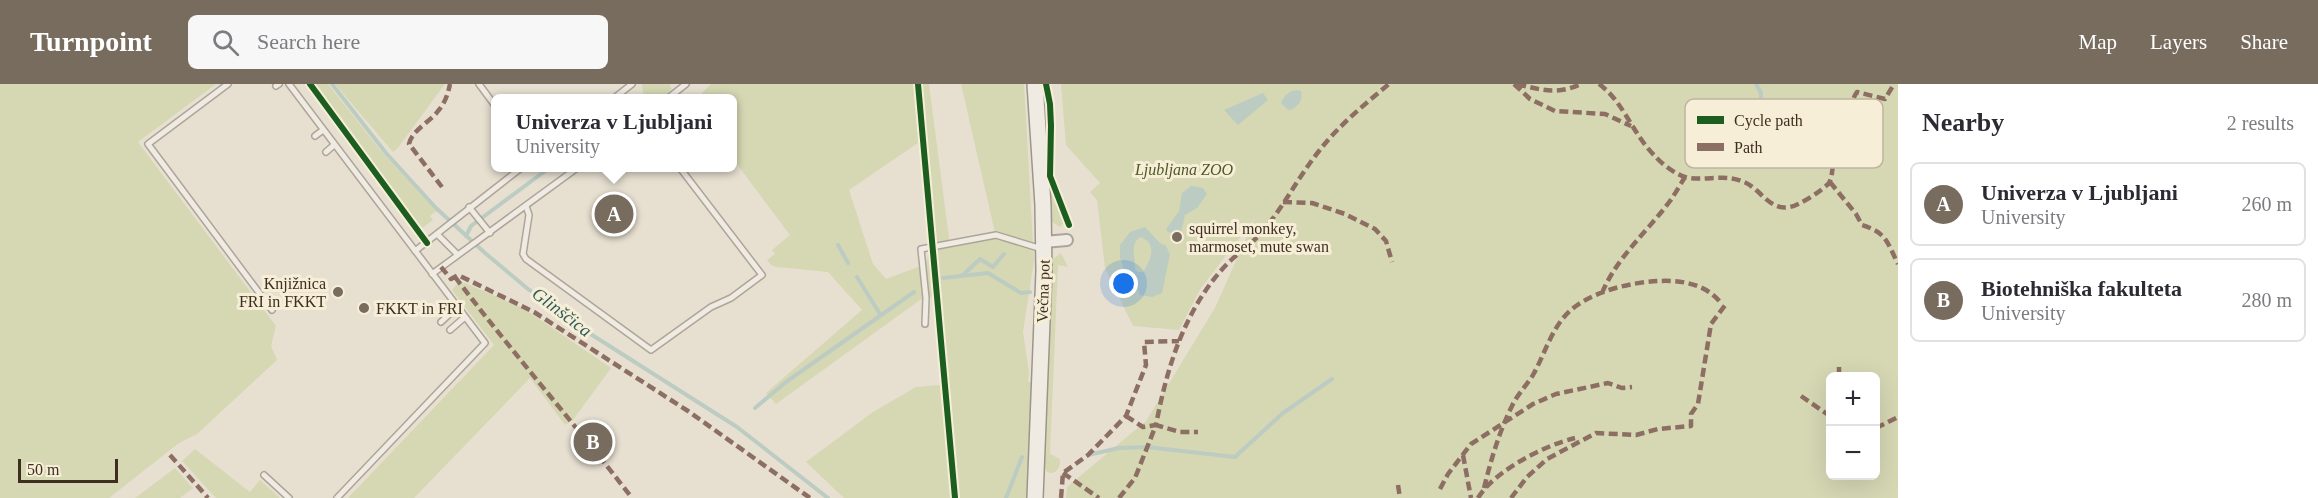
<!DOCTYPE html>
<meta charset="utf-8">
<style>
body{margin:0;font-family:"Times New Roman",serif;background:#f7f7f7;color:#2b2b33}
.controls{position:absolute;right:18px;bottom:18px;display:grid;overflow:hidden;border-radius:9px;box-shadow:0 6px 24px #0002}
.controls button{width:54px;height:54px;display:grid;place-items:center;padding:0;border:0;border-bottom:2px solid #e1e1e2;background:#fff;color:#2b2b33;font:30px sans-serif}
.scale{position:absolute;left:18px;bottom:15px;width:100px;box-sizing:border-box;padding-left:6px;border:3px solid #3d2e20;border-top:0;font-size:16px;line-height:21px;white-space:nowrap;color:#3d2e20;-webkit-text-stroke:4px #f7eed8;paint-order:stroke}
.you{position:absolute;left:1124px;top:200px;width:21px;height:21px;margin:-15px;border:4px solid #fff;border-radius:50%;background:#1a73e8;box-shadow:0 0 0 9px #1a73e833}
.badge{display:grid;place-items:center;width:39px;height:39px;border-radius:50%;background:#786c5e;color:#fff;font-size:20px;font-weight:700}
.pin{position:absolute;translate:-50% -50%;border:3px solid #fff;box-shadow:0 2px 6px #0006}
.popup{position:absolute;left:491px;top:10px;width:246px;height:78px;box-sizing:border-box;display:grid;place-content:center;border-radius:9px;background:#fff;filter:drop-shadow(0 2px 4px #0005);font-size:20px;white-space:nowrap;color:#7c7c81}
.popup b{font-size:22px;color:#2b2b33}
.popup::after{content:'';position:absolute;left:50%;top:100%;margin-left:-12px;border:12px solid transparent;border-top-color:#fff}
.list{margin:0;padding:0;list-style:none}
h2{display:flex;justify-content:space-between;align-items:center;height:78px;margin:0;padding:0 24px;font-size:26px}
h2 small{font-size:20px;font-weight:400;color:#7c7c81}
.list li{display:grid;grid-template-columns:39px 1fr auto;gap:18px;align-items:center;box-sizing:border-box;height:84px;margin:0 12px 12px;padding:0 12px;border:2px solid #e1e1e2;border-radius:9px}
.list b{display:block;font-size:22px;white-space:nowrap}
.list p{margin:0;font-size:20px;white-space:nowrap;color:#7c7c81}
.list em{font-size:20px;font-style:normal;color:#7c7c81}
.icon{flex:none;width:33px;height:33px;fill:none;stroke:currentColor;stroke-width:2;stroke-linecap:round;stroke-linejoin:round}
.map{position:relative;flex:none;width:1898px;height:414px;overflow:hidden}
header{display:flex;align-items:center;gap:36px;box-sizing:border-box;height:84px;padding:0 30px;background:#786c5e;color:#fff}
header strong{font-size:28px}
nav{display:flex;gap:33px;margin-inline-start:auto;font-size:21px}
.search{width:420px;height:54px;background:#f7f7f7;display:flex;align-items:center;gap:15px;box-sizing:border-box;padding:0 21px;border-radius:9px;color:#7c7c81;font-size:22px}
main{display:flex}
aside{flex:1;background:#fff}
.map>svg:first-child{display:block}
.green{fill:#d6d7b3;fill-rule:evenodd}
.water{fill:#bcccc2;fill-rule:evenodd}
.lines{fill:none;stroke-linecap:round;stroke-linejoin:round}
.stream{stroke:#bcccc2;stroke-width:4}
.service-casing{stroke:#ada599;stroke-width:8}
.minor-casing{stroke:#ada599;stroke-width:14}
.secondary-casing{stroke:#9c958a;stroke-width:18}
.service{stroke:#efebe3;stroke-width:5}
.minor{stroke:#efebe3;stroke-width:10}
.secondary{stroke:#efebe3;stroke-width:15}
.quiet{stroke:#8d6e63;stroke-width:4.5;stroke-dasharray:9 4.5;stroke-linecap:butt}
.cycleway-casing{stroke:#f7eed8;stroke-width:10}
.cycleway{stroke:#1b5e20;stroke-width:6}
.poi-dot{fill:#786c5e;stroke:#f7eed8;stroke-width:2}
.labels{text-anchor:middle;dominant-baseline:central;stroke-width:6;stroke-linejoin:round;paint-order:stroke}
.park-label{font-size:16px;font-style:italic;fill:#4d5a26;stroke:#f7eed8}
.poi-label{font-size:16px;fill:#3d2e20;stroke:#f7eed8;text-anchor:start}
.street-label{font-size:16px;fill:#3d2e20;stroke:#f7eed8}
.water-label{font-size:18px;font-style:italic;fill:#2f5d5a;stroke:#f7eed8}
.key{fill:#f7eed8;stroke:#bfb4a1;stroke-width:1.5}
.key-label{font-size:16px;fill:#3d2e20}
</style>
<header>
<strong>Turnpoint</strong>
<div class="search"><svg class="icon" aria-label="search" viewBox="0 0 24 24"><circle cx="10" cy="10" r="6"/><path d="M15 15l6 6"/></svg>Search here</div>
<nav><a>Map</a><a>Layers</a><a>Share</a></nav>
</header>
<main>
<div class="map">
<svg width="1898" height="414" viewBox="0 0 1898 414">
<rect width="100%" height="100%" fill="#e7e0d1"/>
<path class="green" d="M0,0H216L138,58L276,242L271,262L277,276L197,350L179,359L109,414H0Z
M315,0H328L381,67L437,127L430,132L433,136L422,144Z
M335,0H445L397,65L393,68Z
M642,0H670L671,5L663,14H650L643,9Z
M711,0H929L950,162L996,153L961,0H1024L1034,177L1023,248L1029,288L1028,298H1034L1030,414H960L941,211L920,216L776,320L766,309L862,226L828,188L777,183L771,181L767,176L775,170L772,166L790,151L733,75L732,15H696ZM918,59L929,167L926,180L886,195L873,180L849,106Z
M1061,0H1898V414H1066L1067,403L1146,337L1215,224L1255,134L1201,204L1179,246L1133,242L1105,184L1097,116L1090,108L1100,99L1066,61ZM1830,292H1876V392H1830Z
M1050,103L1063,135V140L1060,143L1052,138Z
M1061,169L1068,183L1058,181L1050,370L1060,375C1060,382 1059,388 1051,389L1047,388L1043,382L1050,182L1054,174Z
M465,199L523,224L611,284L573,336L565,341L530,294L414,414H348L494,261L452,206L457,200Z
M940,301L952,414H844L806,378L873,328L916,303Z
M195,365L250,408L260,396L280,414H216L182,377Z
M175,384L193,404L180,414H135Z"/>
<path class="water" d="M1297,6L1301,7C1303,16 1299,22 1291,26L1287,25L1281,19C1284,11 1289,7 1297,6Z
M1263,9L1268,16L1238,41L1224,26Z
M1191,102L1203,104L1207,110L1197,124L1185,131L1181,148L1177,151L1168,148L1166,145L1179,127L1182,109Z
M1145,143L1160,159L1166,162L1170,170L1162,209L1152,213L1140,211L1135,196L1125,187L1120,174V161L1130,148ZM1140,153C1158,159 1151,176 1143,188H1138L1135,186C1136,174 1129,161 1140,153Z"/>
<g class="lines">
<path class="stream" d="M332,0L386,69L436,124L485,169L528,205L589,249L737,343L828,414
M1756,0L1761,9L1760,40L1766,79
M466,152L471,142L549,84
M838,161L848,179
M962,192L980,175L993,183L1004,170
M857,193L880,230
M943,194L988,189L1021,209L1030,208
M755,324L786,298L914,208
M1088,371L1119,364L1147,363L1235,373L1283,329L1332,295
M1006,414L1022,373"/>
<defs>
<path id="service" d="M228,0L148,60L272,226
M289,0L485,259L337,414
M479,0L496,23
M276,2L279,0
M613,15L632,0
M667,15L686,0
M315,52L323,46
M326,68L334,61
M526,122L529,131L523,170L526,175L651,266L711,223L731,214L762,191L680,84
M469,123L490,149
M438,151L457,170
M415,167L521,84
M432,190L577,84
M441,238L457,223
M925,240L926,214L921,165L996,151L1042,165
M450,246L465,233
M264,391L289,414"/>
<path id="minor" d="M1044,158L1067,156"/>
<path id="secondary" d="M1035,0L1043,121L1044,187L1035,414"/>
</defs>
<use href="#service" class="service-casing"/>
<use href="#minor" class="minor-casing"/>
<use href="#secondary" class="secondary-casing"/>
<use href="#service" class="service"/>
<use href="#minor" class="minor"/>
<use href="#secondary" class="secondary"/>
<path class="quiet" d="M1514,0L1530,15L1555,27L1605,30L1631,42
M1517,0C1541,6 1557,11 1581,0
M1599,0C1624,18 1633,51 1655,72C1662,80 1675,90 1685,93C1704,98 1725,89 1744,98C1761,105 1769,127 1790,123C1800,121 1823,106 1829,99C1832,94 1832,87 1833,81C1836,71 1843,62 1846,52C1851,37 1848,21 1857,8L1885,15L1894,0
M1830,98L1856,130L1862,141C1887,149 1887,158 1898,180
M442,103L409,60C412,46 430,38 438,27C445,19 448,10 450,0
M1283,118L1312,119L1345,130L1375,145L1386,157L1392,178
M441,183L451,195L458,191L534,228L688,327L810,414
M455,193C512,268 574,339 632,414
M1602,209C1617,173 1647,148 1670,117C1675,110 1680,101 1685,93
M1839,292V281
M1801,312L1830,332
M1126,332L1143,343L1156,341C1167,283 1185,224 1227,180C1240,167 1256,157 1267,142C1286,118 1300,91 1319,67C1338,42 1365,20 1389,0
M1876,344L1898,333
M170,371L208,414
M1463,371L1471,414
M1063,389L1099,414
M1398,401L1400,414
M1484,404C1491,376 1499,348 1512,322C1517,311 1526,302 1533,291C1546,268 1553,238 1576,222C1598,206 1633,198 1659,197C1682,196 1706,200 1721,219
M1440,405L1448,390L1471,360L1533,320L1556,310L1608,299L1622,304L1632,303
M1061,414L1063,389L1088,371L1126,332L1146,281L1144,258L1179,257
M1119,414L1135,394L1156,341L1180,348H1198
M1478,414C1494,387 1545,361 1575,354
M1511,414L1527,393L1547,375L1596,349L1636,351L1658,345L1691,342V330L1698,320L1711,240L1726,220"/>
<defs>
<path id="cycleway" d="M310,0L427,159
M918,0L955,414
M1046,0L1050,20L1051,42L1050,92L1069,141"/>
</defs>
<use href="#cycleway" class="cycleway-casing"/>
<use href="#cycleway" class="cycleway"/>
</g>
<g class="poi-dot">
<circle cx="1177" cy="153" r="6"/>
<circle cx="338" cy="208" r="6"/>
<circle cx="364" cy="224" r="6"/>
</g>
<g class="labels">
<g class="park-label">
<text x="1184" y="85">Ljubljana ZOO</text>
</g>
<g class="poi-label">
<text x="1189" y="144">squirrel monkey,<tspan x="1189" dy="18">marmoset, mute swan</tspan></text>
<text x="326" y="199" text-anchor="end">Knjižnica<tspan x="326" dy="18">FRI in FKKT</tspan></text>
<text x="376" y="224">FKKT in FRI</text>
</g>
<g class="street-label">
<text transform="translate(1043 207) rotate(-88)">Večna pot</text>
</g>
<g class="water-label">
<text transform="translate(562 228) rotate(37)">Glinščica</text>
</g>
</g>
<rect x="1685" y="15" width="198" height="69" rx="9" class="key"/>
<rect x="1697" y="32" width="27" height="8" fill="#1b5e20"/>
<rect x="1697" y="59" width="27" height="8" fill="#8d6e63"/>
<g class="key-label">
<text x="1734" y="42">Cycle path</text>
<text x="1734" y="69">Path</text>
</g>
</svg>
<div class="controls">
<button>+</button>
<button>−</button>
</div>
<div class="scale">50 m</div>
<div class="you"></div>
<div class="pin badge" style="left:614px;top:130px">A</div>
<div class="popup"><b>Univerza v Ljubljani</b>University</div>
<div class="pin badge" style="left:593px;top:358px">B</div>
</div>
<aside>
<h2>Nearby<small>2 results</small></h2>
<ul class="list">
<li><span class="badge">A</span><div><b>Univerza v Ljubljani</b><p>University</p></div><em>260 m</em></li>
<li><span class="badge">B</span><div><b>Biotehniška fakulteta</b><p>University</p></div><em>280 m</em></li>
</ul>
</aside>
</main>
